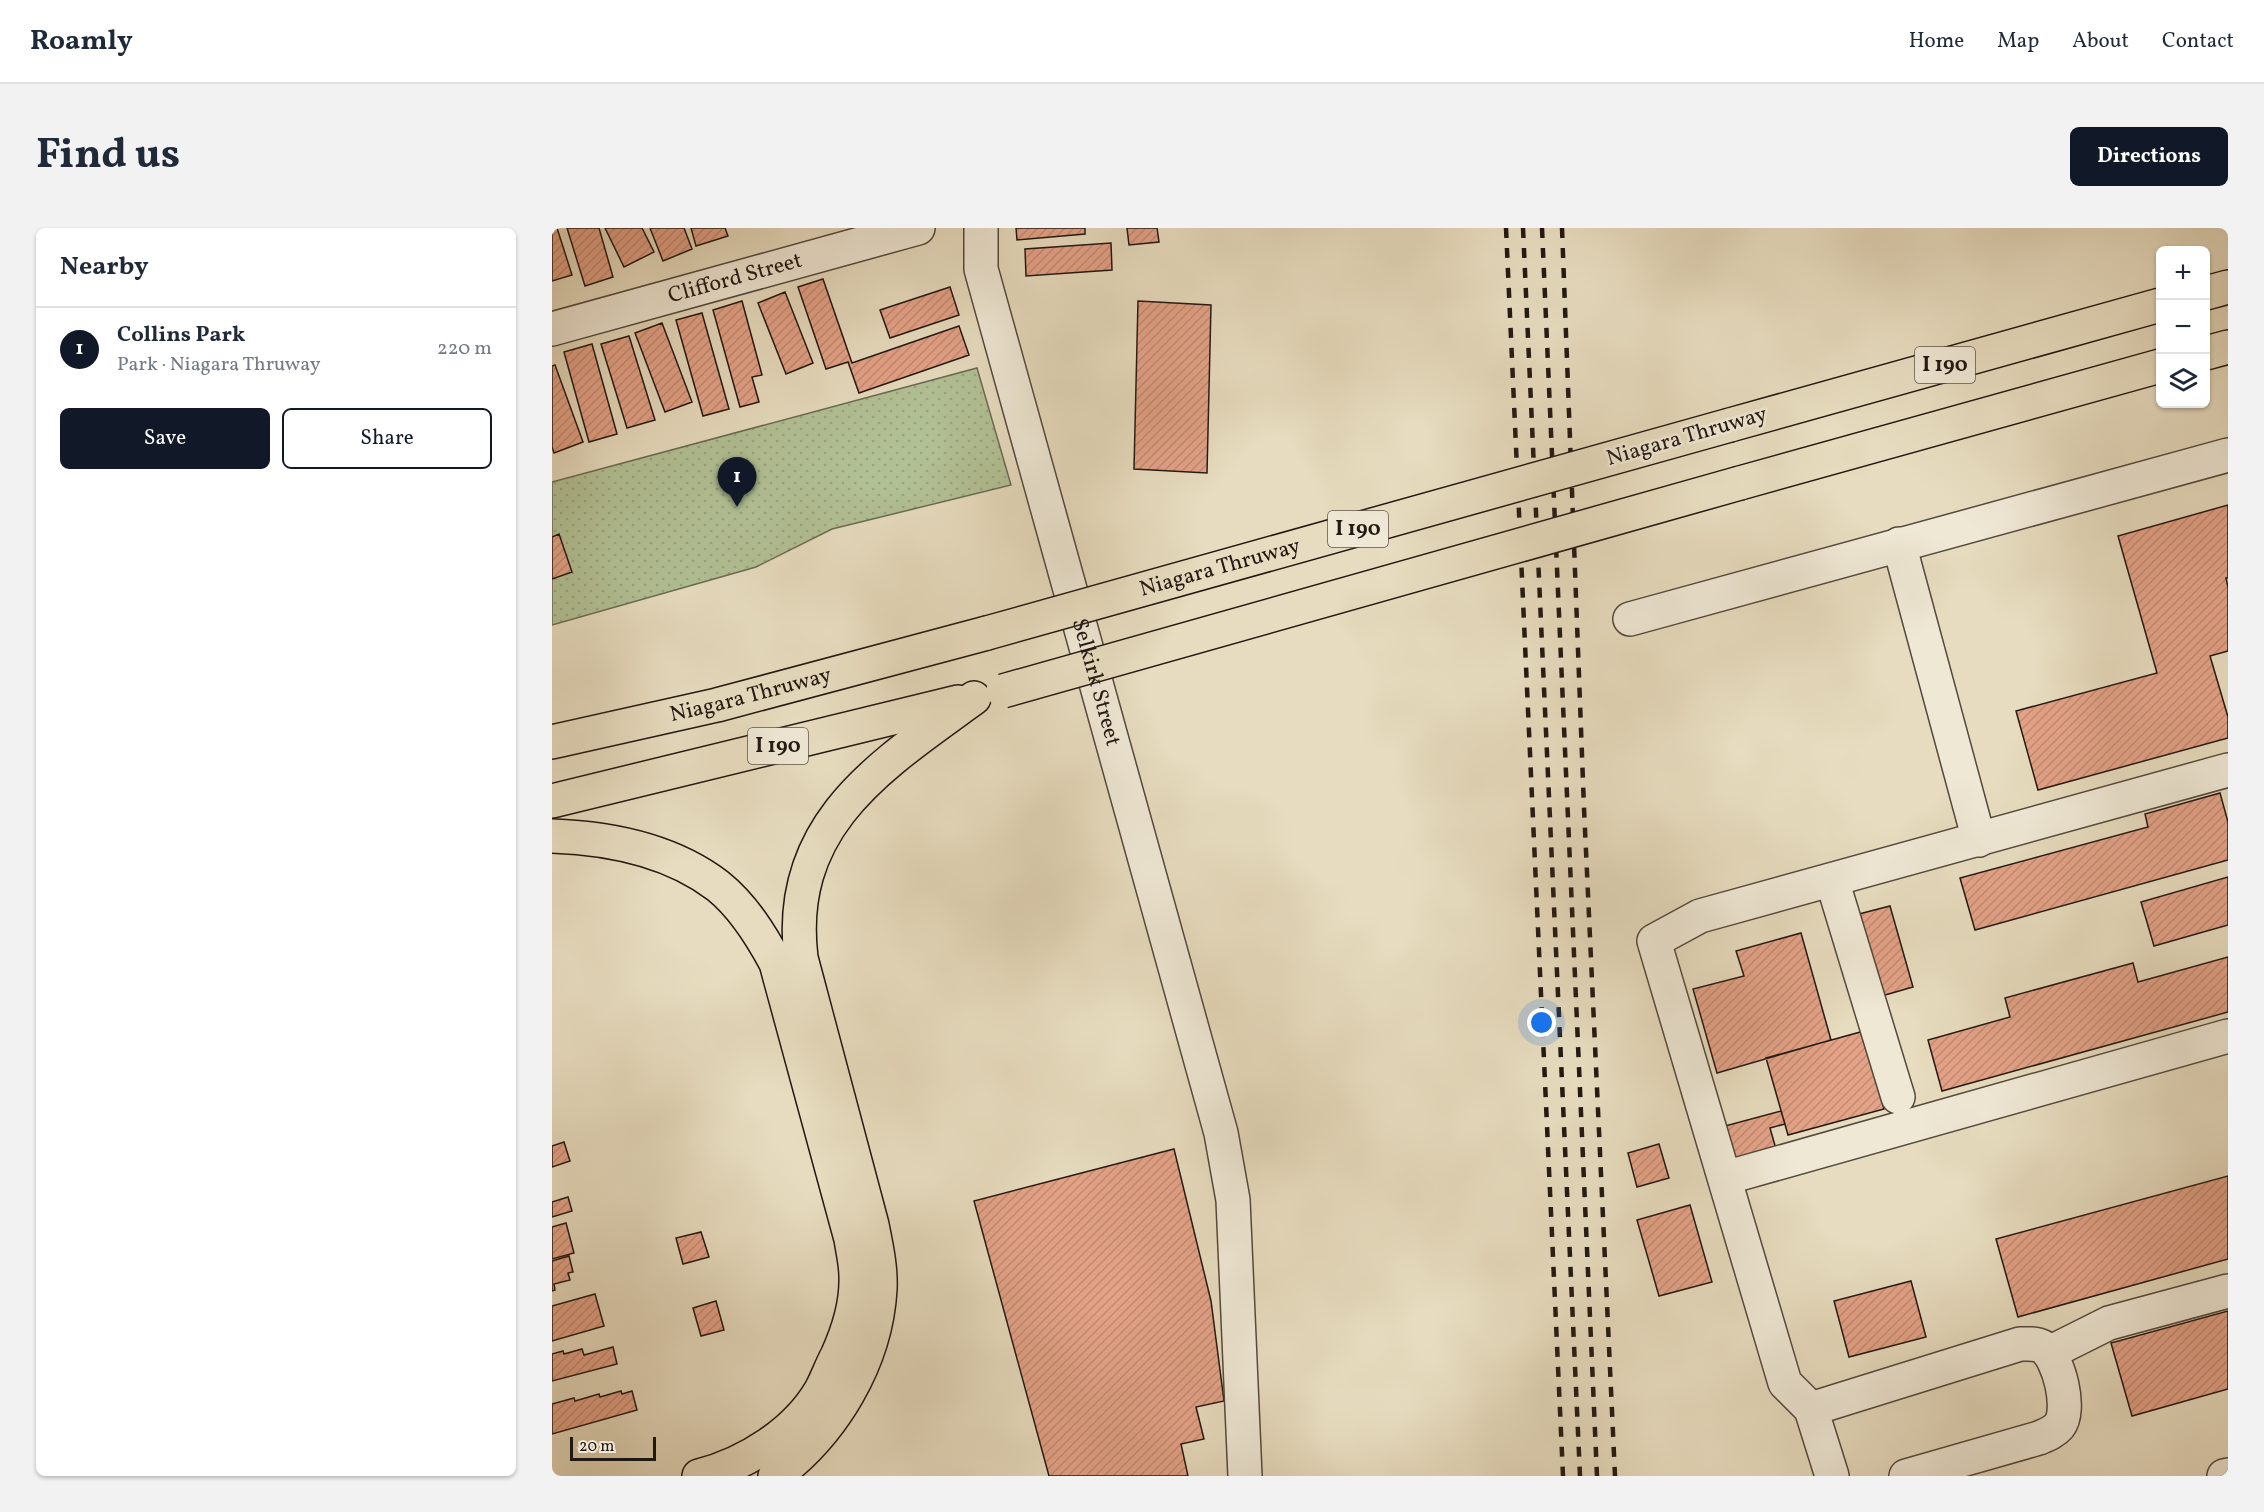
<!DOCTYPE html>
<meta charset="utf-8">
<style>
body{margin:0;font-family:Vollkorn,serif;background:#f2f2f3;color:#1f2937}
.controls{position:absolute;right:18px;top:18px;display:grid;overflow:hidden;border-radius:9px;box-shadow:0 2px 4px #0004}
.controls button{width:54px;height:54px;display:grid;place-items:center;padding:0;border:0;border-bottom:2px solid #e0e1e3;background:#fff;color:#1f2937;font:30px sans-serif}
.scale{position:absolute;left:18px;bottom:15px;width:86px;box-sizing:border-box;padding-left:6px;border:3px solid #221812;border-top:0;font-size:16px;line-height:21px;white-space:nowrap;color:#221812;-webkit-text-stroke:4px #efe8d5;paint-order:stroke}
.you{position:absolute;left:990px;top:795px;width:21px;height:21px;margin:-15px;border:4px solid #fff;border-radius:50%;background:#1a73e8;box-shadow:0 0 0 9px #1a73e833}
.badge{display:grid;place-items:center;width:39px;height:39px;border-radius:50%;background:#111827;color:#fff;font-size:20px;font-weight:700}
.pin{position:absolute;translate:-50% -50px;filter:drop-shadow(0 2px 3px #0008)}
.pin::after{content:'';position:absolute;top:32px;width:21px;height:18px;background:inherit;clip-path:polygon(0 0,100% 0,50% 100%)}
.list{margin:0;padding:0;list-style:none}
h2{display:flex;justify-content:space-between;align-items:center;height:78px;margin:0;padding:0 24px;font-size:26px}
h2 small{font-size:20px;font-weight:400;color:#747a83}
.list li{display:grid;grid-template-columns:39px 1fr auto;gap:18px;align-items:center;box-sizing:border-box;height:84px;padding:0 24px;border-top:2px solid #e0e1e3}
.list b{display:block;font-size:22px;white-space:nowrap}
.list p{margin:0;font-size:20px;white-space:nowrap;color:#747a83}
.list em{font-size:20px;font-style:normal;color:#747a83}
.actions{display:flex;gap:12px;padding:18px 24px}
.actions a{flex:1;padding:14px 0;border:2px solid #111827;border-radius:9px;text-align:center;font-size:21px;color:#111827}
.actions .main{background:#111827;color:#fff}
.icon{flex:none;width:33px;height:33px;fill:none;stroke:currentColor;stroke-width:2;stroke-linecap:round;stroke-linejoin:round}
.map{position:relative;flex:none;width:1676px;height:1248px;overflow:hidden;border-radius:9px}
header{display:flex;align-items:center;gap:36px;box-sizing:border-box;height:84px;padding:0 30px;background:#fff;border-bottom:2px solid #e0e1e3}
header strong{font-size:28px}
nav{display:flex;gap:33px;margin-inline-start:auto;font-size:21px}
.intro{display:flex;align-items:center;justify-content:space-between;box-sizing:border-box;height:144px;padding:0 36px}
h1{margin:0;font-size:42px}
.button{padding:15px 27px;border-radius:9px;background:#111827;color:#fff;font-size:21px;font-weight:700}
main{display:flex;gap:36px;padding:0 36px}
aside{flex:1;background:#fff;border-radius:9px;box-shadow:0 2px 4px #0004}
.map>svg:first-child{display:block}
.park{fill:url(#park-dots);stroke:#6a6c54;stroke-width:1.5}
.building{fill:url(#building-hatch);stroke:#221812;stroke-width:1.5}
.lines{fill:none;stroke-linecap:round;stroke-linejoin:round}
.minor-casing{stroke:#53493d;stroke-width:36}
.highway-casing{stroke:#221812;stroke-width:36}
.minor{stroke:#efe8d5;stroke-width:33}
.highway{stroke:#e7dcbf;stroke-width:33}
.rail{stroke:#221812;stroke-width:4.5;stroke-dasharray:10 10;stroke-linecap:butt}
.highway-bridge-casing{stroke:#221812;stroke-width:36;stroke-linecap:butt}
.highway-bridge{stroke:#e7dcbf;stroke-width:33}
.labels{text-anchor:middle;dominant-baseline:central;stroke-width:5;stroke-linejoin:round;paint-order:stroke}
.shield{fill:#efe8d5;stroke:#60564c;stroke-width:1.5}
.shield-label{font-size:21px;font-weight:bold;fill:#221812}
.street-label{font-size:22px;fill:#221812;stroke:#efe8d5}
</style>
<header>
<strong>Roamly</strong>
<nav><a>Home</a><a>Map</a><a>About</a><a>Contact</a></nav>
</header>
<div class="intro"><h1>Find us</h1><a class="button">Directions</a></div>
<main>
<aside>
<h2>Nearby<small></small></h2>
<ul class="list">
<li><span class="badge">1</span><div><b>Collins Park</b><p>Park · Niagara Thruway</p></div><em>220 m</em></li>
</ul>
<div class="actions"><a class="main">Save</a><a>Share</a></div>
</aside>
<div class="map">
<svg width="1676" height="1248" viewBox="0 0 1676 1248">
<defs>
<pattern id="park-dots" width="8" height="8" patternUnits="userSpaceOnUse" patternTransform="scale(1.5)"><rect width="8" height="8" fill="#b2c195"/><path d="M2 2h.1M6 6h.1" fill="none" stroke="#99a57f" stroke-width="1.8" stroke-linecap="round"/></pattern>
<pattern id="building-hatch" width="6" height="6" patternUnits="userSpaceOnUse" patternTransform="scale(1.5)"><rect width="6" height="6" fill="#e4a287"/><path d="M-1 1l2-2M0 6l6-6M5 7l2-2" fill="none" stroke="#c38b74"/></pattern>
</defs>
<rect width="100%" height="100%" fill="#e7dcbf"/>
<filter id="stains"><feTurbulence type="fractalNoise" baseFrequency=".00333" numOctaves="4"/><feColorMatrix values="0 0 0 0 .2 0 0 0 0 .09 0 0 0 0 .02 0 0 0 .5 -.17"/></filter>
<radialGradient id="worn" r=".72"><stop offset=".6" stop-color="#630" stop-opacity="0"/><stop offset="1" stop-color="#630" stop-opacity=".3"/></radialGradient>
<path class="park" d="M425,140L459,257L280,301L204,339L0,397V254Z"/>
<path class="building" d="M0,0H5L20,47L0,53Z
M15,0H47L61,49L33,58Z
M53,0H90L102,24L72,39Z
M98,0H132L140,21L111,33Z
M139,0H173L176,8L144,18Z
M464,0H533V6L465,12Z
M575,0H605L607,14L577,17Z
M559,15L560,42L474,48L473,21Z
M271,51L300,135L407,98L417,127L307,165L296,134L274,141L246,59Z
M398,59L407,87L338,110L328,82Z
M233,64L261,135L234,146L206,75Z
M190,73L210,147L200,149L207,174L188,179L161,82Z
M586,73L659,77L655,245L582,241Z
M150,85L177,181L151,188L124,92Z
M110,95L140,174L113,184L83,105Z
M77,108L103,192L75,200L49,116Z
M40,116L65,206L37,214L12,124Z
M3,137L31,214L2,225L0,219V138Z
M1676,277V350H1674L1676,359V423L1658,428L1676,489V510L1486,562L1464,483L1605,445L1566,308Z
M7,306L20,344L0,351V309Z
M1668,565L1676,594V632L1423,702L1408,650L1596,599L1593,586Z
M1676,649V697L1602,718L1589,674Z
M1338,678L1361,759L1326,769L1303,687Z
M1249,705L1279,812L1165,845L1141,761L1192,748L1184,723Z
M1676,729V784L1390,863L1376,812L1458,789L1453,770L1581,735L1586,754Z
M1312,803L1332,881L1236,907L1214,830Z
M1229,883L1233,896L1218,900L1224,921L1181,932L1173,898Z
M12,914L18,933L0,939V918Z
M1107,916L1117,950L1085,959L1076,925Z
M622,921L659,1073L672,1173L644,1179L652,1211L629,1216L636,1248H497L422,973Z
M1676,948V1031L1466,1089L1444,1011Z
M16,969L20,983L0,989V974Z
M1138,977L1160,1054L1107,1068L1085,992Z
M14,995L22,1025L0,1031V999Z
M149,1004L157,1029L131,1036L124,1010Z
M17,1028L21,1044L16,1045L18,1052L2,1056L3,1062L0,1063V1033Z
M1359,1053L1374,1109L1297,1129L1282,1073Z
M43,1066L52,1098L0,1113V1078Z
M164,1073L172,1102L149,1108L141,1080Z
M1676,1083V1161L1580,1188L1559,1115Z
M61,1119L65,1136L0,1153V1126L11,1123L12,1126L30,1121L32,1127Z
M69,1163L70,1166L80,1163L85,1182L0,1206V1176L22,1170L23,1173L47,1166L48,1169Z"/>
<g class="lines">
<defs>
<g id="minor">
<path id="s1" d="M429,0V41L669,905L681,972L693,1248"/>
<path id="s2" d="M0,101L366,0"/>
<path d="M1347,316L1427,612"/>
<path d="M1078,391L1676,227"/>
<path d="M1280,652L1346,869"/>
<path d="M1173,950L1676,808"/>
<path d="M1497,1125L1557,1095L1676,1063"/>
<path d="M1259,1181L1468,1116C1476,1116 1484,1115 1491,1119C1507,1130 1520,1182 1507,1198C1502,1204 1494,1207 1487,1210L1354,1248"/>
<path d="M1280,1248L1259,1181L1233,1155L1102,713L1148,688L1676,542"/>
<path d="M1672,1248L1676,1247"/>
</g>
<g id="highway">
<path d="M1654,65L1676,59"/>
<path d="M1654,125L1676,119"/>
<path d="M1178,197L1608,77"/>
<path d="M1188,255L1608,138"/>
<path id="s3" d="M0,514L165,477L435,405"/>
<path d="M0,573L406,474"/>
<path d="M0,608C58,610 119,622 166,658C191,678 209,707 224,735L299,1011C301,1024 304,1036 304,1048C305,1076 296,1104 285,1128C279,1139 275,1151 269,1162C244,1205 194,1236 147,1248"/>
<path d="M223,1248C281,1205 324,1134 328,1061C329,1039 324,1017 320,997L249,730C233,597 327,539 422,470"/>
</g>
</defs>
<use href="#minor" class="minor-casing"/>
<use href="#highway" class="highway-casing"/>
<use href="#minor" class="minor"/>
<use href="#highway" class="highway"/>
<path class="rail" d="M954,0L1011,1248
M971,0L1028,1248
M990,0L1045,1248
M1010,0L1032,580L1063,1248"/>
<defs>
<g id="highway-bridge">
<path id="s4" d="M435,405L1178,197"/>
<path d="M451,463L1188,255"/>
</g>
</defs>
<use href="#highway-bridge" class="highway-bridge-casing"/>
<use href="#highway-bridge" class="highway-bridge"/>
</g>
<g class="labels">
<g class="shield">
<rect x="1363" y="119" width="60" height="36" rx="4.5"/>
<rect x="776" y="283" width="60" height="36" rx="4.5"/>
<rect x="196" y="500" width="60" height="36" rx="4.5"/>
</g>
<g class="shield-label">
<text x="1393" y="137">I 190</text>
<text x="806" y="301">I 190</text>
<text x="226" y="518">I 190</text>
</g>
<g class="street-label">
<text stroke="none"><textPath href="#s2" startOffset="190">Clifford Street</textPath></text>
<text transform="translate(1135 209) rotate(-16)">Niagara Thruway</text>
<text stroke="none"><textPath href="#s4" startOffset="242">Niagara Thruway</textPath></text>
<text stroke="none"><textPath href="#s1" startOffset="470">Selkirk Street</textPath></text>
<text stroke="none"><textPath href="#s3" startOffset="204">Niagara Thruway</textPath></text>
</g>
</g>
<rect width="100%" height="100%" filter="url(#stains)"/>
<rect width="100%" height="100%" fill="url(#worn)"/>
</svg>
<div class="controls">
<button>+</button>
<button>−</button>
<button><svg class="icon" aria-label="layers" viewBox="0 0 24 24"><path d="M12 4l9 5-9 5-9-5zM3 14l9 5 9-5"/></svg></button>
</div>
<div class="scale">20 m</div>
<div class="you"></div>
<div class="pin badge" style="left:185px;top:279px">1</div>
</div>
</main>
